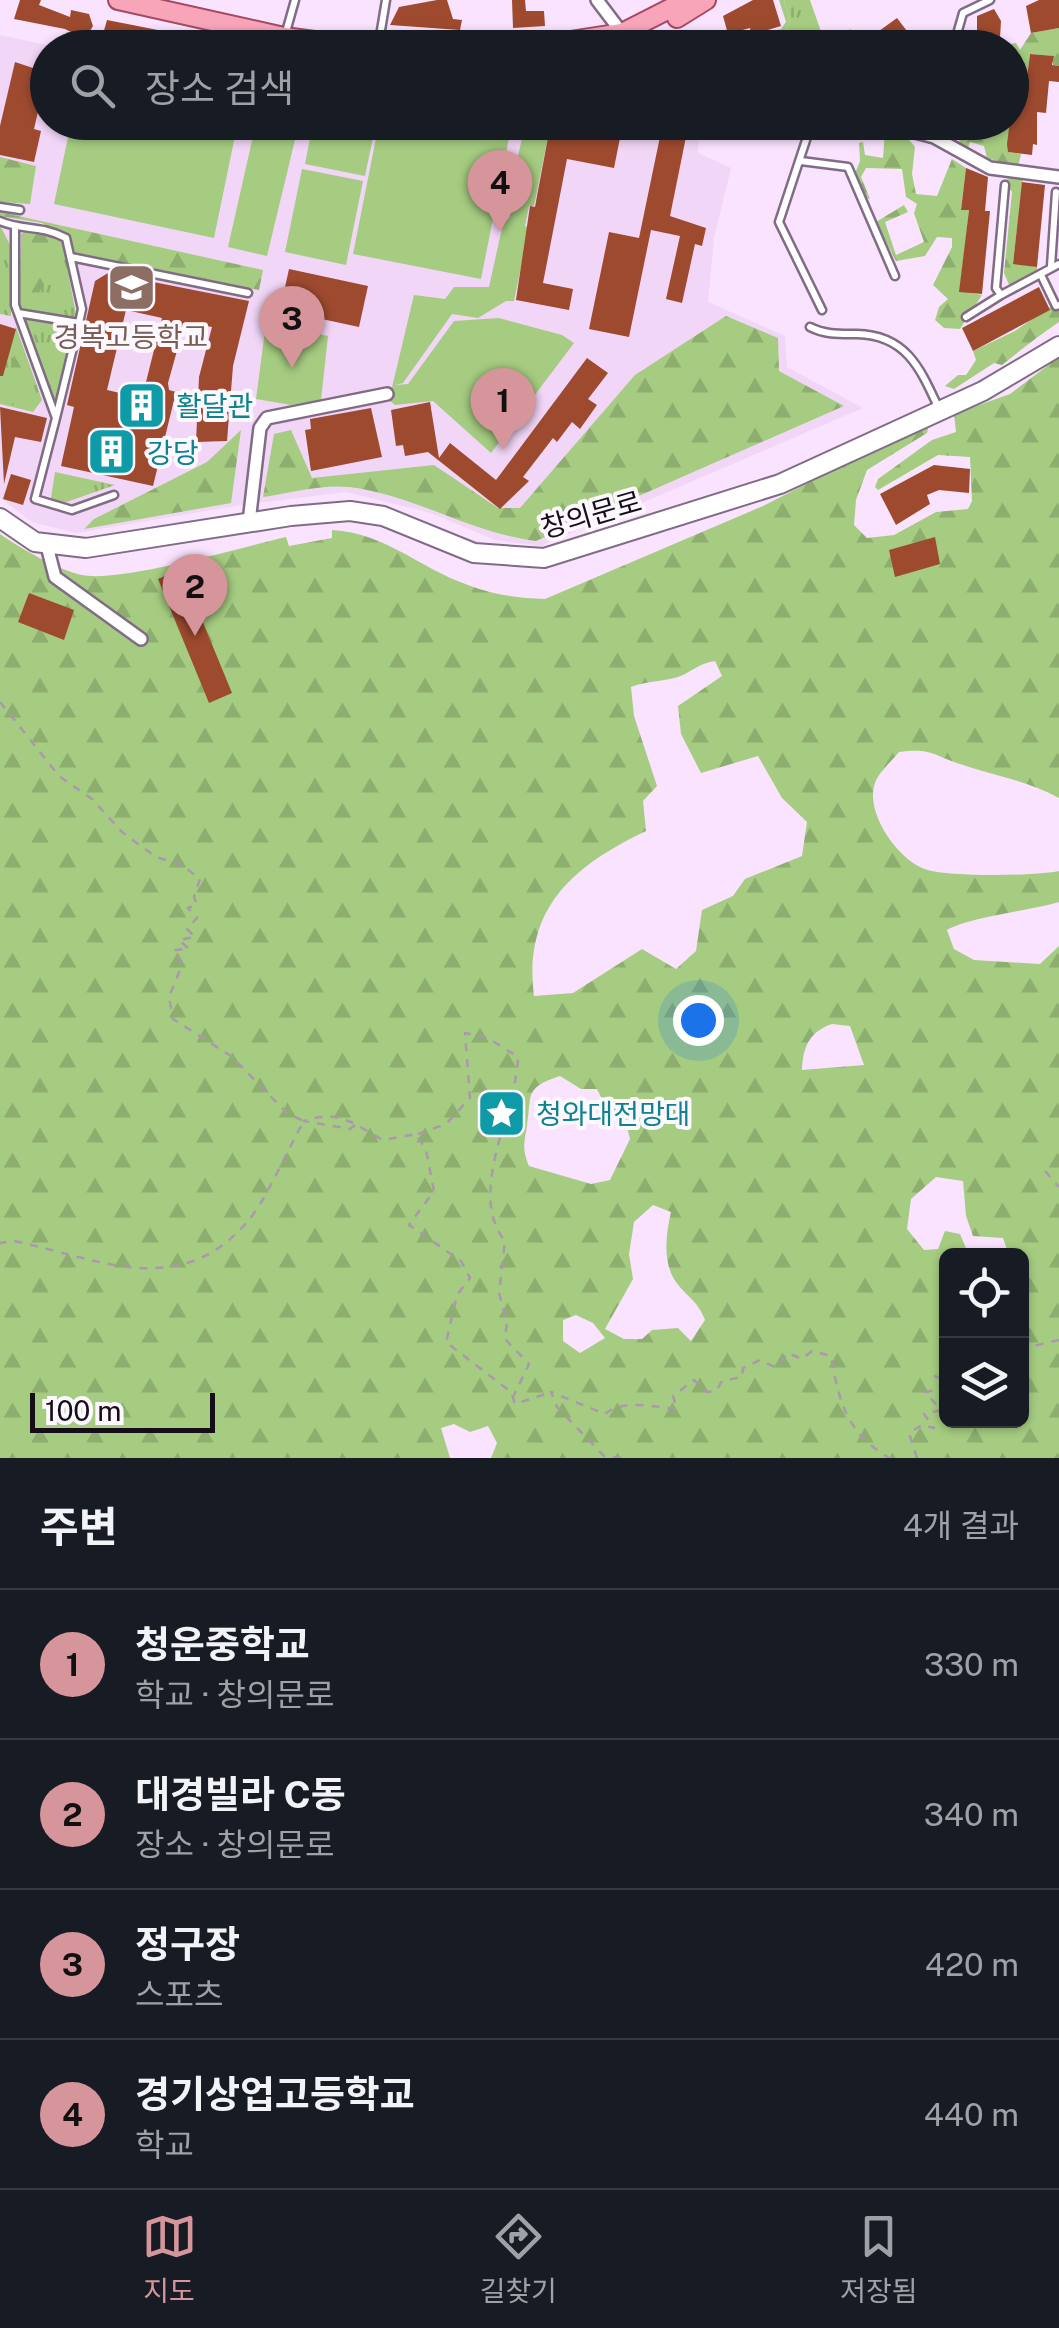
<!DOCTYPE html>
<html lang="ko">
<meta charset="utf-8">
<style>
body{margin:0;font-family:"Public Sans","Noto Sans KR",sans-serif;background:#20242c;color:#f1f3f6}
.controls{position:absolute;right:30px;bottom:30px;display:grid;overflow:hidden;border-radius:15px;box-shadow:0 2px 8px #0004}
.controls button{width:90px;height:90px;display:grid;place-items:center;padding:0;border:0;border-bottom:2px solid #363941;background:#171b24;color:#f1f3f6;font:50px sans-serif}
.scale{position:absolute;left:30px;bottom:25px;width:185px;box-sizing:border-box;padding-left:10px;border:5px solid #150d17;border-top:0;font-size:28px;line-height:35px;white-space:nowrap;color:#150d17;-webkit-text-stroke:8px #fcf8fd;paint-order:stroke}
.you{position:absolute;left:698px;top:1020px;width:35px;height:35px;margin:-25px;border:8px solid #fff;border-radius:50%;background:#1a73e8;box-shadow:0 0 0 15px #1a73e833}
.badge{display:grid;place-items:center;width:65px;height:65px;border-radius:50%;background:#d5959b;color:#111;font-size:32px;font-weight:700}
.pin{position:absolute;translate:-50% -82px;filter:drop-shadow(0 2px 5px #0008)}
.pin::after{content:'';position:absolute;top:52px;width:35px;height:30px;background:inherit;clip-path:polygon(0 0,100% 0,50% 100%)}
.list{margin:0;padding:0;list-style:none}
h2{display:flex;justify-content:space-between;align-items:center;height:130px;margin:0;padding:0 40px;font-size:42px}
h2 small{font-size:32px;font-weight:400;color:#9ea1a6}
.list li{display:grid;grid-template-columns:65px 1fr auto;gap:30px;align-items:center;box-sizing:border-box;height:150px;padding:0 40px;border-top:2px solid #363941}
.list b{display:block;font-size:38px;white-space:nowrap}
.list p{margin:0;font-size:32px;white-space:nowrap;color:#9ea1a6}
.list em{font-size:32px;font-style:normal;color:#9ea1a6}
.icon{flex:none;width:55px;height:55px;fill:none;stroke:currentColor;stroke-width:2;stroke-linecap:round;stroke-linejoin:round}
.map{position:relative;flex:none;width:1059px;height:1458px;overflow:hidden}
.search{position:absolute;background:#171b24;box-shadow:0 2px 8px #0004;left:30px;right:30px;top:30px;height:110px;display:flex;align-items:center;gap:25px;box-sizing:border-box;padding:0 35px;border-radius:55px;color:#9ea1a6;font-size:38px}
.sheet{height:730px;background:#171b24}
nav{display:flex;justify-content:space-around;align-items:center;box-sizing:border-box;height:140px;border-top:2px solid #363941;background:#171b24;font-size:28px;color:#9ea1a6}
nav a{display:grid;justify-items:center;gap:5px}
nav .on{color:#d5959b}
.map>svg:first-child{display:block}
.built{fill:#f2d6f7}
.grass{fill:url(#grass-tufts)}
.forest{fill:url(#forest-firs);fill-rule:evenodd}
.garden{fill:#a5cc81}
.building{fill:#9e4a2f;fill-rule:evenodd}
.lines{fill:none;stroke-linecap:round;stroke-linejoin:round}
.lane-casing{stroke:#816c85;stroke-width:11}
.street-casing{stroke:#816c85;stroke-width:16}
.secondary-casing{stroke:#816c85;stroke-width:22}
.primary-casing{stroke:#a54963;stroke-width:22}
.path{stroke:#aa98ae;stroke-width:2.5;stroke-dasharray:8 8;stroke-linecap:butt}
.lane{stroke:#fff;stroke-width:6}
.street{stroke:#fff;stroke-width:11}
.secondary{stroke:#fff;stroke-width:18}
.primary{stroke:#f8a5ba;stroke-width:18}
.labels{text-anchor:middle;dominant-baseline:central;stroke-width:8;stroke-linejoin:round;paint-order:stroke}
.education-label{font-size:28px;fill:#785e54;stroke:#fcf8fd}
.culture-label{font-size:28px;fill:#0d838f;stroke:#fcf8fd;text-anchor:start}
.street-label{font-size:28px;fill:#150d17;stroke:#fcf8fd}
</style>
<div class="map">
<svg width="1059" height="1458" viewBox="0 0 1059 1458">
<defs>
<pattern id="grass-tufts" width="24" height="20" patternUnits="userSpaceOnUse" patternTransform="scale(2.5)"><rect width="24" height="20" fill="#a5cc81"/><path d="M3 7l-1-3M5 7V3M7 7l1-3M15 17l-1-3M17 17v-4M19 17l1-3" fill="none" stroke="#8dae6f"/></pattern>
<pattern id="forest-firs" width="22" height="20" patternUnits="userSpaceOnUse" patternTransform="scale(2.5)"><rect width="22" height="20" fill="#a5cc81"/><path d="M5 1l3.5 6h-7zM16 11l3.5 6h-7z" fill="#8dae6f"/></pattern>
</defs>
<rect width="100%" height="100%" fill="#fae3ff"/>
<path class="built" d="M0,35L56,47L48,48V122L700,123L698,153L731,168L714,238L708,302L785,336L787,367L863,408L541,546L495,540L431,513L346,492L235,506L76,533L32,522L0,498Z"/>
<path class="grass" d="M784,0H810L824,40L801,32L795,35L786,29L790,22Z
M0,225L12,249L11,316L0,314Z
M34,226L62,239L77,320L19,311L21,234Z
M22,316L76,325L56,410Z
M16,327L42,400L33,412L0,404V377Z
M55,472L115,485L61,504L51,498Z"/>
<path class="forest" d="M1059,28V66L1053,65V56L1030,54L1026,85H1018L1009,152L1021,154L1018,167L987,158L984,146L970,142L968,148L959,145L961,131L956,123L1012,122L1009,44L1016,43L1020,50L1031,33Z
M890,129L897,137L905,135L915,147L912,174L916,194L937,196L952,159L966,168L961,209L969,210L960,291L982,295L960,329L944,328L935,320L939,307L948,299L933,285L952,247V238L937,237L925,256L896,261L876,222L904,205L908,212L885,222L896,255L924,242L914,213L917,204L906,197L902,169L866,168L861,177L870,199L865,198L854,176L860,161L859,143L863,142L865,155L883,158L885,131Z
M0,157L36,166L30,204L0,202Z
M1009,176L1023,177L1013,263L1037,267L1038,272L1010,287L1004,273L1012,192L1005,183Z
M0,212L263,270L259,290L74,253L70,238L42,223L0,216Z
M34,228L58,241L61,257L50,268L32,310L21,308L24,235Z
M1059,301V322C1037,337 1022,349 1002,365L994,363L954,389L945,386L958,375H966L976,360L973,351L1015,331Z
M726,316L778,338L779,371L844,406L536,541C470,533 415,495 349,487C322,484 289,493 263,497L274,434L291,430L312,478L434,465L498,508H520L635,375Z
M17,345L23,365L17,374L31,381L21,394L34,396L36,403L28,408L0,402V383L6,384Z
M1059,357V798C1026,780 995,776 960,764C932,755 931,748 899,752C892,761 878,773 875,783C864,813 900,863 928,870C952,877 1034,876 1059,871V902C1028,911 969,917 947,930L954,949L974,960L1040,964L1059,946V1458H491L497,1443L488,1426L470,1432L454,1424L441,1428L450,1458H0V534C18,547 60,571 82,575C119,583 243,547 286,537L289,546L332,538V530C386,533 419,568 468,585C493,595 518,598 545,599L763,506L930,421L927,433L867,470L856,500L854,525L867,538L894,535L936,512L968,509L972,501L970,457L938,455L878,490L875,487L878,479L932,440L956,432L954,414L1010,394ZM715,661L722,676L678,706L681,734L701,773L758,756L782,798L807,822L802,856L745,879L733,896L702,910L696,951L676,969L642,949L573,993L534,996C523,908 573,866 646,831L643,801L657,786L634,716L631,687C648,680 668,682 683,675C695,669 701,663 715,661ZM832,1024L850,1026L864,1065L802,1070C803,1047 809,1032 832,1024ZM560,1076L581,1089H597L609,1113L627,1127L630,1139L610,1180L591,1184L529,1166C522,1149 524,1143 527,1126C532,1094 524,1088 560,1076ZM936,1177L963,1181L966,1216L973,1236L1003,1238L1009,1255L1022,1256V1420H946V1256L969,1255L960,1234L945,1231L938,1249L924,1250L907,1229L911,1199ZM653,1205L671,1212C666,1234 662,1262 676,1282C687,1297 698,1301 705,1320L691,1341L678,1328L652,1330L642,1339H624L605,1329L633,1279L629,1254L634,1222ZM576,1315L593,1323L605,1338L580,1353L563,1341V1320Z
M241,430L231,503L84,529L94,519L207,462Z"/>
<path class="garden" d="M779,0H784L790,22L786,29L795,35L801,32L828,43L852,28L843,37L846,45L788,47L758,35L781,29L786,22Z
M199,122L236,131L214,238L54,204L71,123Z
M256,123H299L267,256L228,247Z
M313,123H376L365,176L305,164Z
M379,123H512L481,279L353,254Z
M525,124L549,132L534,206H529L525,226L529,228L514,301H506L478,318L452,314L403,383L395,385L408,384L454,321L499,318L562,335L574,343L491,453L433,401L395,405L389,400L414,295L445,299L454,287H489L504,219H509L512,209L507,207Z
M302,169L363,181L346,265L285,252Z
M266,323L328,336L321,400L291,405L256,399Z"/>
<path class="building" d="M20,0H41L39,5L70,17L71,10L89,14L93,26L85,39L65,29L14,19Z
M437,0H447L453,19L462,20L460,30L390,25L399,7Z
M512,0H525L526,11H544L545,26L513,28Z
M753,0H773L781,26L751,35L750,28L728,34L723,16Z
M1039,0H1059V28L1031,33L1026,6Z
M994,9L1001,21L1000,38L977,42V16Z
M897,18L920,48H892L879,31Z
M107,20L168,32H199L237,43L236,48H99Z
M1030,54L1054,56L1052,65L1059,66V82L1049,81L1046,113L1037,112V145L1033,144L1032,155L1008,152L1007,144L1012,104L1018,84L1026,85Z
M15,62L48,73V105L40,103L34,129L41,131L34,162L0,155V126Z
M571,122H653L651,133L622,128L614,168L567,159L543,283L573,289L569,310L516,300L530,206L535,207L549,132L569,136Z
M662,127L687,132L670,216L706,228L702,246L695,244L682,303L666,299L680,236L651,230L629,337L589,329L609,232L639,238Z
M966,168L988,177L985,211H990L982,294L959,292L969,210H961Z
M1022,182L1045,185L1037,267L1013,264Z
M289,269L368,286L359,327L280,310Z
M108,273L249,301L233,366L227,441L196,442L199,377L212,327L185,322L168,383L169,390L176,392L153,486L61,466L74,407L67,405L95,281ZM126,310L162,318L142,398L107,390Z
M1039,287L1050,310L973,351L962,328Z
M0,324L16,329L3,376H0Z
M587,358L608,373L588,399L597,405L580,429L572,422L557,442L553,438L523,477L529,481L500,509L428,452L405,456L403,445L396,446L391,410L430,402L439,458L450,443L496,480Z
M0,407L47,418L41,442L15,437L4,484Z
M371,408L382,457L311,471L305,430L311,429L310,419Z
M934,465L970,469L969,493L939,490L927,495L930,504L896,525L880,494Z
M11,474L31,480L23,505L3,499Z
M935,537L940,564L895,577L889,550Z
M181,569L232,693L209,703L158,579Z
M29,593L74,610L64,640L18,622Z"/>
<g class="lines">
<defs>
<path id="lane" d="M286,32L295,0
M378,48L386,0
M953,48L963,13L990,0
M812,122L779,222L822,310
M934,136L938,122
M801,161L848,167L895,276
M1005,185L996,288L1001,295L1059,264
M0,207L20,210
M0,221C23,231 38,224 66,238L82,309L79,323L18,313
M15,227V305L56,418L35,499L72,510L114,495
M71,257L248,293
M1051,266L1056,192
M1041,275L1056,306L1059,305
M966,317L1001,295
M810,327C826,335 840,334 857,334C907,335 921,370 939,409
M56,418L79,323"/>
<path id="street" d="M597,0L622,33L641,48
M878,122L934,137L990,168L1059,177
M249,522L260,428L267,418L387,394
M47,546L55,577L141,639"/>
<path id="secondary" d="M0,518L35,542L86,548L291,516L350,511L383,516L474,553L544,558L780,484L983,391L1059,346"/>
<path id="primary" d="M118,0L284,37L367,48
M677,18L706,0
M525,48L622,33L687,0"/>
</defs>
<use href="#lane" class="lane-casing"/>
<use href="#street" class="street-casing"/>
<use href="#secondary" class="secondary-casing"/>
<use href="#primary" class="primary-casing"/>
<path class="path" d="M0,702L59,776L92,799L122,832L156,857L182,865L200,879L194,897L197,904L188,908L197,918L187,929L195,937L179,940L189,949L174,950L182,965L169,997L173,1019L231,1056L288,1114L304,1121C288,1148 267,1199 248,1221C180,1301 99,1259 14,1241L0,1243
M355,1125L350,1129L304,1121C340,1108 356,1126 383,1140L416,1134L426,1150L434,1191L409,1225L461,1261L470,1278L457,1295L446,1342L511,1392L515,1404L549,1393
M418,1134L446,1124L470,1098L465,1033L488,1038L518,1057C517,1110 466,1193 505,1241L499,1293L507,1322L505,1339L529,1364L513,1397
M1045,1171L1059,1187
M1022,1341L1029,1347L1059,1340
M946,1366V1370
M621,1458L604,1456L557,1407L551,1392L605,1414C621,1399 657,1407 677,1409L673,1396L694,1380L707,1392L716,1391L722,1381L742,1377L743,1368L760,1360L775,1367L788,1353L802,1359L812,1351L831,1356C839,1403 847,1433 889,1458
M917,1458L909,1433L922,1425L934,1428L924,1414L941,1410L925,1392L942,1389L935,1376L946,1381"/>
<use href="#lane" class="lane"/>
<use href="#street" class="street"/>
<use href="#secondary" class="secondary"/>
<use href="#primary" class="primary"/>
</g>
<defs>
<symbol id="school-square" viewBox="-11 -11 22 22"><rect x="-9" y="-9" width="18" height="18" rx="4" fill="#8d6e63" stroke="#fcf8fd"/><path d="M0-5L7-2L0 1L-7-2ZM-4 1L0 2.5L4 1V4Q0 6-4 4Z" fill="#fff"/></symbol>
<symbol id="building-square" viewBox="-11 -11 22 22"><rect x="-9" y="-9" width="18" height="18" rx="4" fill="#0f9aa8" stroke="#fcf8fd"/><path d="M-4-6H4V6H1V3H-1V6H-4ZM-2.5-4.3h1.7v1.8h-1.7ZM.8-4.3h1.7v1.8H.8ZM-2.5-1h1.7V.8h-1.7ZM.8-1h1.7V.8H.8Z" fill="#fff"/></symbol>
<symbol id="sight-square" viewBox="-11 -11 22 22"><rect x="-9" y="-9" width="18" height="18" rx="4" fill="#0f9aa8" stroke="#fcf8fd"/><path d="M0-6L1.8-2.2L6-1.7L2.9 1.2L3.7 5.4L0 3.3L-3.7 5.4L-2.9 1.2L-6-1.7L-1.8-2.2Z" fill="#fff"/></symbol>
</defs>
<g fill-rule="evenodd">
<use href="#school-square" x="104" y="260" width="55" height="55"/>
<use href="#building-square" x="114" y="378" width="55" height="55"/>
<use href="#building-square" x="84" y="424" width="55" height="55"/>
<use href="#sight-square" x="474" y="1086" width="55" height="55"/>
</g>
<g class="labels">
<g class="education-label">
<text x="131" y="336">경복고등학교</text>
</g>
<g class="culture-label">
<text x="176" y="405">활달관</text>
<text x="147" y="452">강당</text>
<text x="536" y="1113">청와대전망대</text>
</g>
<g class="street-label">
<text transform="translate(591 514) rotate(-16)">창의문로</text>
</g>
</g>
</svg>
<div class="controls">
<button><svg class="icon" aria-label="locate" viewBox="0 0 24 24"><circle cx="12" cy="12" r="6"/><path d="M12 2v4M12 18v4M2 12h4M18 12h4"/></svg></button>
<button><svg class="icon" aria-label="layers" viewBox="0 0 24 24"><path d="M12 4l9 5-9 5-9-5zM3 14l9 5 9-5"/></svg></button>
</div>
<div class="scale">100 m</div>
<div class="you"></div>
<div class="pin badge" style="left:503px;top:450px">1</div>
<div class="pin badge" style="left:195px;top:636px">2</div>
<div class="pin badge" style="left:292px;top:368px">3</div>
<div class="pin badge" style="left:500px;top:232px">4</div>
<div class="search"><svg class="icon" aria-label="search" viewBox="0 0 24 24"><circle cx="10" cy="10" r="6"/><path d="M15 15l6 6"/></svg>장소 검색</div>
</div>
<section class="sheet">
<h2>주변<small>4개 결과</small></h2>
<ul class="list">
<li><span class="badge">1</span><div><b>청운중학교</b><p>학교 · 창의문로</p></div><em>330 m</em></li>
<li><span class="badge">2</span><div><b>대경빌라 C동</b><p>장소 · 창의문로</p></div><em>340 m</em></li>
<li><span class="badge">3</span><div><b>정구장</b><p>스포츠</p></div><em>420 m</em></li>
<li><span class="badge">4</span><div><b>경기상업고등학교</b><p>학교</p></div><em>440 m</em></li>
</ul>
</section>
<nav>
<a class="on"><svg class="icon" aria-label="map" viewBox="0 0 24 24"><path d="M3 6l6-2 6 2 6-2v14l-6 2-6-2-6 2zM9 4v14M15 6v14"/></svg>지도</a>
<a><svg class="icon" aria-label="directions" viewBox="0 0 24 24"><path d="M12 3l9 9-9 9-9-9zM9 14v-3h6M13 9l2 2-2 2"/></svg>길찾기</a>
<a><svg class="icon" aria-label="saved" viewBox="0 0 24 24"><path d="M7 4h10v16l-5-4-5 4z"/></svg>저장됨</a>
</nav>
